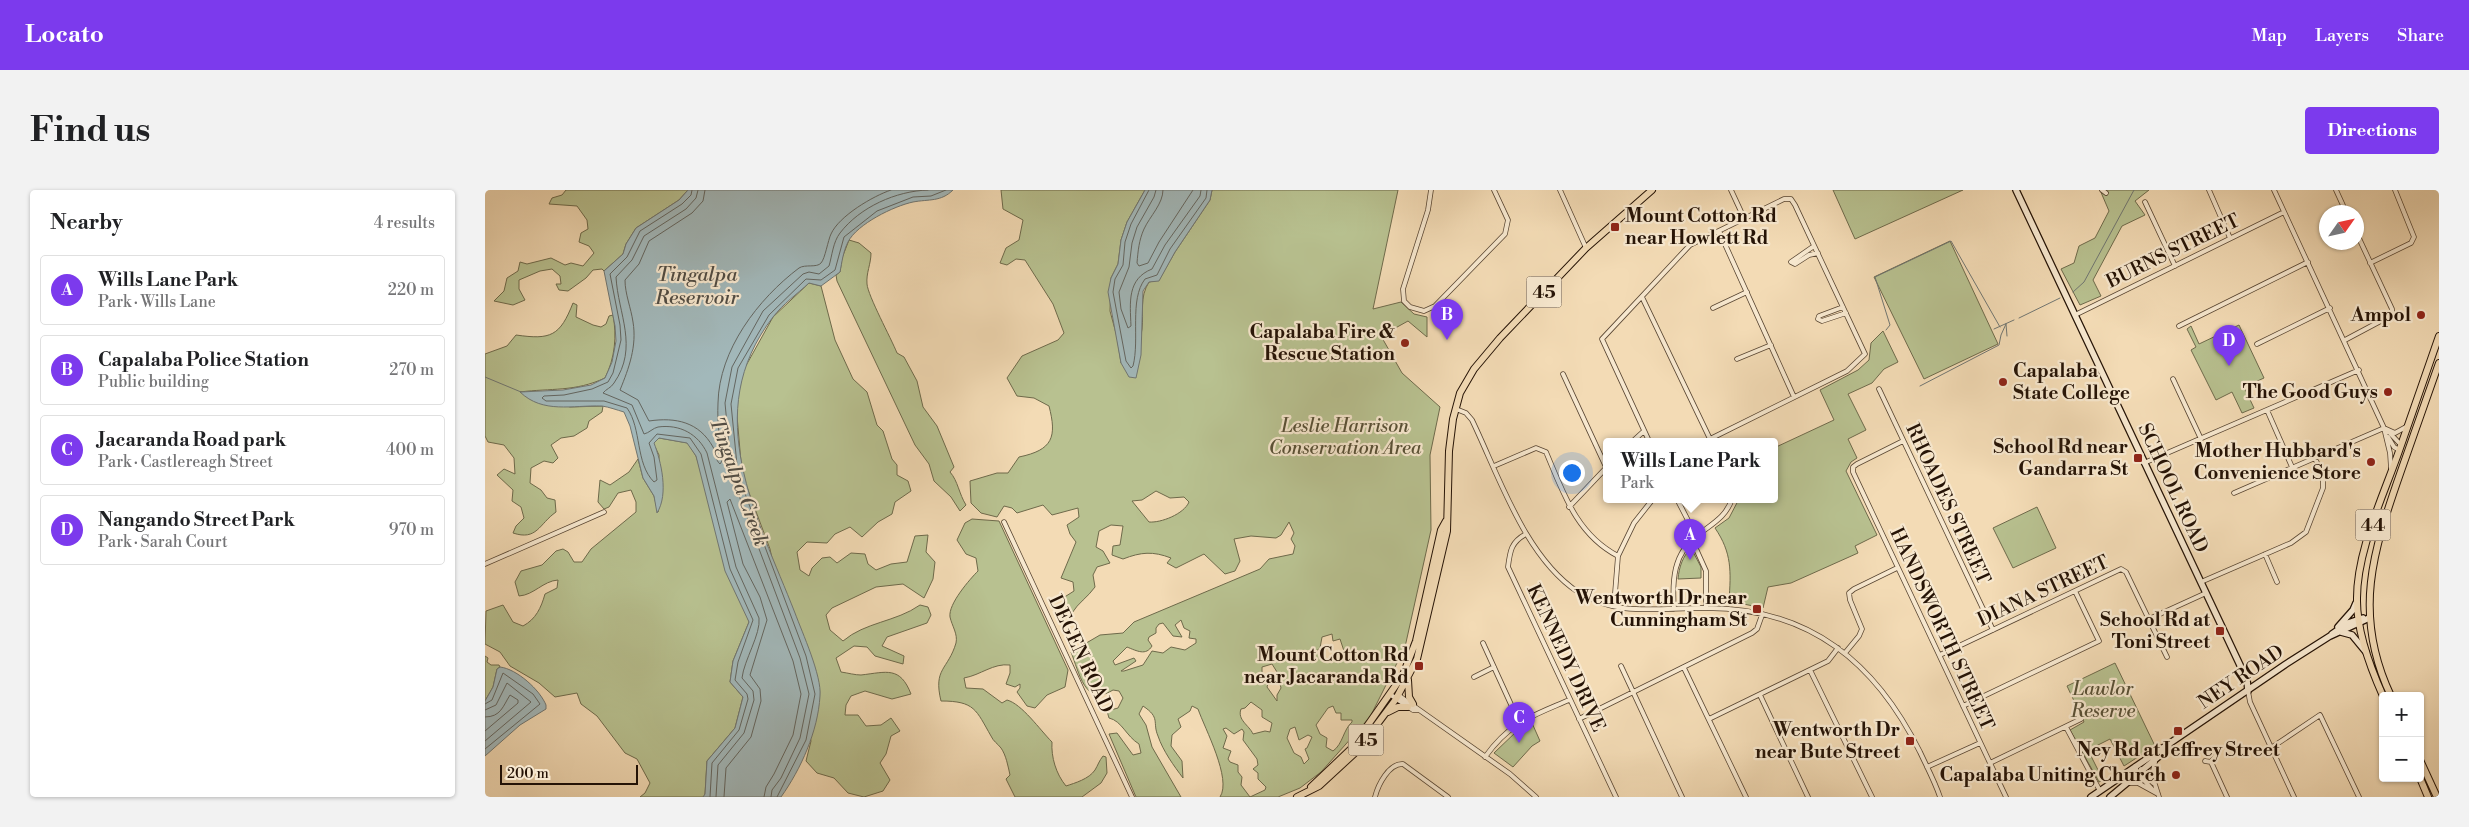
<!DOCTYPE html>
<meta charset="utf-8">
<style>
body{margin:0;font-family:"Libre Bodoni",serif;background:#f2f2f2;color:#202124}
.controls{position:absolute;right:15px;bottom:15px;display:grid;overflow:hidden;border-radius:5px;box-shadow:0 1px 4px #0004}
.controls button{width:45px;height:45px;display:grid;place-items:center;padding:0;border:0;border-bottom:1px solid #e0e0e0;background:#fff;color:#202124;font:25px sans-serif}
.compass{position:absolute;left:1834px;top:15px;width:45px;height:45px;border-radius:50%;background:#fff;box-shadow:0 1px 4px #0004;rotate:56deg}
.scale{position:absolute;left:15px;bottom:12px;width:138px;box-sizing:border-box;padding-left:5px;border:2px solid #251306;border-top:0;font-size:14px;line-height:18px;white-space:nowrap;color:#251306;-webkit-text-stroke:4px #f7e8cf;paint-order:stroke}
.you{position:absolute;left:1086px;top:282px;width:18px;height:18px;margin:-12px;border:4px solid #fff;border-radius:50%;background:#1a73e8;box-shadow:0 0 0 8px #1a73e833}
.badge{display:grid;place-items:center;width:32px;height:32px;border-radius:50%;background:#7c3aed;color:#fff;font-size:16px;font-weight:700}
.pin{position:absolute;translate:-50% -41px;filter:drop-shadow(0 1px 2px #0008)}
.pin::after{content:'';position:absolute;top:26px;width:18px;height:15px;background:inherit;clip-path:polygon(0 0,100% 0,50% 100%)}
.popup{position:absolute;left:1118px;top:248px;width:175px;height:65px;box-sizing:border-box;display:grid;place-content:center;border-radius:5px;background:#fff;filter:drop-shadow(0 1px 4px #0005);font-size:16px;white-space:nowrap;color:#757577}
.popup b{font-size:19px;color:#202124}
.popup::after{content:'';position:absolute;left:50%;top:100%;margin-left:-10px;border:10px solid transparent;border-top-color:#fff}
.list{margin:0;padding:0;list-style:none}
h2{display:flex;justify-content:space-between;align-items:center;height:65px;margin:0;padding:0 20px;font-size:21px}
h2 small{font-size:16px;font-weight:400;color:#757577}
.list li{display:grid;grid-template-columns:32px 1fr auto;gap:15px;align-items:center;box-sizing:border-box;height:70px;margin:0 10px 10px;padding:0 10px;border:1px solid #e0e0e0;border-radius:5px}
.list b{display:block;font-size:19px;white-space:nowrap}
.list p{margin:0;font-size:16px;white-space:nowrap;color:#757577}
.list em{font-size:16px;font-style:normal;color:#757577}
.map{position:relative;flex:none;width:1954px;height:607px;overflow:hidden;border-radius:5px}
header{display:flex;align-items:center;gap:30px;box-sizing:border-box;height:70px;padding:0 25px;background:#7c3aed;color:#fff}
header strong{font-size:24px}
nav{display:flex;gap:28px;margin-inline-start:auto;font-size:18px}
.intro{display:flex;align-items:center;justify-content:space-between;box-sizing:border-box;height:120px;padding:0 30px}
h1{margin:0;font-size:35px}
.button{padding:12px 22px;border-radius:5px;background:#7c3aed;color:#fff;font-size:18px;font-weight:700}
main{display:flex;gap:30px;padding:0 30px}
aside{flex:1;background:#fff;border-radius:5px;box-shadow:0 1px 4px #0004}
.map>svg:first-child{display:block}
.green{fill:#b8c190;stroke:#6e6a4b;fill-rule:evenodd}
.water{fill:#a2b8ba;stroke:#707672}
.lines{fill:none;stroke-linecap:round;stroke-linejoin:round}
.shore{stroke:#646660;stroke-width:1}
.stream{stroke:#707672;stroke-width:1}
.street-casing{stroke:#584532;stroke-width:5.5}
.secondary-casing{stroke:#251306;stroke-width:8}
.primary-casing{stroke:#251306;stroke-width:8}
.street{stroke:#f7e8cf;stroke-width:4}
.secondary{stroke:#f7e8cf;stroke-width:5.5}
.primary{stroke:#f3dbb5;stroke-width:6}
.poi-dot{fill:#8f2418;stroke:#f7e8cf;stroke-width:2}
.labels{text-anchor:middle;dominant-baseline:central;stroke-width:4.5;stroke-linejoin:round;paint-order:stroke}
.shield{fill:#f7e8cf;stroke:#645342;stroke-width:1}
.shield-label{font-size:18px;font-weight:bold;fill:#251306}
.poi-label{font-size:19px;font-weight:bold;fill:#251306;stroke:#f7e8cf;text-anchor:end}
.street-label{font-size:19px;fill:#251306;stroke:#f7e8cf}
.park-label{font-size:19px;font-style:italic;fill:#585036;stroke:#f7e8cf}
.water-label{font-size:20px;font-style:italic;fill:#514d45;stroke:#f7e8cf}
</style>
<header>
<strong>Locato</strong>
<nav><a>Map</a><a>Layers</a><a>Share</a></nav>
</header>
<div class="intro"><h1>Find us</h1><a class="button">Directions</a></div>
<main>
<aside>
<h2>Nearby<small>4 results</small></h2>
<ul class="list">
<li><span class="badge">A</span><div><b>Wills Lane Park</b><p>Park · Wills Lane</p></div><em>220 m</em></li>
<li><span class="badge">B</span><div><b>Capalaba Police Station</b><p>Public building</p></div><em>270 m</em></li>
<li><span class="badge">C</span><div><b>Jacaranda Road park</b><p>Park · Castlereagh Street</p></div><em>400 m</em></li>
<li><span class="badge">D</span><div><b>Nangando Street Park</b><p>Park · Sarah Court</p></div><em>970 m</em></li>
</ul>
</aside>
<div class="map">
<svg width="1954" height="607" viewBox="0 0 1954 607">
<rect width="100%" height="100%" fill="#f3dbb5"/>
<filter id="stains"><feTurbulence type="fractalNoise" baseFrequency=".004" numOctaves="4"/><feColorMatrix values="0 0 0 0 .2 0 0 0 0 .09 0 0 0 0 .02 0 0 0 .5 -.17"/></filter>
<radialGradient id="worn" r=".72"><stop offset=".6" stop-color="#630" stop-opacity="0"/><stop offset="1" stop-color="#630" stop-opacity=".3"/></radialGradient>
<path class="green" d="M81,0H203L194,10L151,38L141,54L138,64L119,81L117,79L108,80L101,88L83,101L74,100L71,94H76L75,86L67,79L55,81L34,90V99L40,110L28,115L9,111L19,101L22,88L33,81L35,72L42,74L66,68L80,75L86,73L98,76L109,63L104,56L94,52L96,43L103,39L102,30L92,16L64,14L67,8L77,5Z
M516,0H660L642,32L636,50L633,74L626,88L625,121L632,147L636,173C642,164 657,149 657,139C659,122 654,108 664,92L674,90L690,62L725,10L727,0H913L888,119L916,112L929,124L942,127V147L923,131L896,146L917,183L955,217L945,265L946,340L920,457L885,527L836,582L815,598L793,607H765L780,600L781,597L773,589V583L768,579L773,575L772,569L758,550L759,542L757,539L749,544L741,538L738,539L742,546L738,558L746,561L743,569L745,572L753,575V582L757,587L756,595L765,607H735C747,589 720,539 713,519L707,516L705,521L693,529L696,537L687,545L686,556L697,571L698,588C689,576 678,561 673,546C667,532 676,528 658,516L654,524L661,535L667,557L696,607H651L624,544L632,543L648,565L656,563L654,554C641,546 637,531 624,528L622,521L633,518L638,508L634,501L628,500C600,518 594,482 586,462L615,445L638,443L649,432L775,379L784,369L808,364L810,356L806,349L809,343L804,332L796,345L791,348L766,346L749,349L755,371L750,381L740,384L719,364L691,378L682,373L686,368C668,361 656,362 638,369L627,365L628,356L635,355L638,336L626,335L614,341L611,357L618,361L625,373L612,377L608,385L610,397C603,407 593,413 587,423L581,420L578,408L589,401L588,392L576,388L591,352L585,344L582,335L594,327L593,318L567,325L558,315L532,323L527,318L519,316L512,327L496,323L486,313L485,291L512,283H523L534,267C568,260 572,247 564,216L549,208L532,206L522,188L537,166L573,150L579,143L568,114L540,70L531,69L522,75L515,73L521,58L534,50L538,30L518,19ZM671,301L685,308L699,307L704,312C699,324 676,333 664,332L647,311L657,310ZM696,430L699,438L705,441L704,448L711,449V453L700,460L686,457L678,463L667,461L658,475L639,481H636L651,471L649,468L630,475L628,471L642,457C652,461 661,466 667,456L663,450L664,447L671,443V438L674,434L678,433L688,446L697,447L690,435ZM847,444L848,451L855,449L861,467L843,470L834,462L829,463L835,458L837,447ZM787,474L792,482L796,498L792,505V511L782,497L783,494L777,486V477ZM766,512L777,520V527L787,533L785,542L780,541L768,544C764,535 752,530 756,519L760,518ZM848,516L851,523H856V530H867V532C858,540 858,554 848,561L841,557L842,548L835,544L831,535L843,518ZM810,537L814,550L823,545L827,547L822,558L820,559L824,569L819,574L816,567L809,563L802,548L805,539Z
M1348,0H1478L1370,49Z
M1615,0H1664L1650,11L1660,25L1637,36L1608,90L1616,106L1595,115L1576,79L1589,73L1594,56L1610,48L1624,21Z
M364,50L374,53L386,63C386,74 381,83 382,94C383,106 406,148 412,163L419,167L432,191L438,217L452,236L469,277L465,282C473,291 474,304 481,315L475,321L466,307L449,291L444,274L430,255L352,91L351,85L355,82L357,68Z
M1465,51L1513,154L1439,189L1389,87Z
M324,93L336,96L350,150L368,189L382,202L392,235L398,241L407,269L412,275V285L423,291L426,301L410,312L407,324L393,332L377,347L365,337L350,344L342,353L322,352L312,362L315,380L324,386L327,378L337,368L345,367L352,373L366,363L380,364L383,374L391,380L406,374L422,372L430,346L443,345L441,362L450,372L448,389L439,408L418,394L391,397L347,418L341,425L345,440L358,451C380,432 411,432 435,415L443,417L446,425L442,433L402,447L397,456L419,466L418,474L390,466L382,457L369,456L351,468L356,482C363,483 370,485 376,485C402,482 415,476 426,504L407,509L380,501L366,506L361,515L360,525H373L381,536L396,535L406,528L415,541L406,546L401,564L395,573L405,590L398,601L379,607L363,603L349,588L332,583L321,571L326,551L285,359L257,284L251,214L258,181L288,127Z
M88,113L92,115L91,127L108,135L116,137L121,134L124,126L128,125C132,146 130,168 120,188C90,202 66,198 35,202L85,217L118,216L117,222L104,231L102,238L89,246L76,248L66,255L73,268L68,273L59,271L46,278L45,293L56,300L62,308L70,310L71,322C54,334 52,351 28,343L31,336L39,328L36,317L27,311L28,300L12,285L19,279L30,284L29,268L19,255L3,252L0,246V164L22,156L31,145C66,150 75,146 88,113Z
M1754,135L1779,188L1759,197L1769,218L1757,223L1747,202L1731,210L1706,160L1711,157L1702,139L1706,136L1714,154Z
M1398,141L1413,172L1399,179L1387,193L1363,204L1381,240L1363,249L1372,268L1366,272L1361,281L1392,345L1370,356L1373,363L1306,393L1283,397L1278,418L1244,411C1246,381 1247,363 1230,338L1244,328L1254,309H1289V258L1349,230L1335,200L1373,180L1384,170L1386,153Z
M174,248L203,253L211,266L264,432L248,471L245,492L258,507L250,538L222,571L220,605L218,607H155L160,603L165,593L152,569L140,563L112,526L96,514L92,503L70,507L54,493L25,476L15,462L0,454L1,421L18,415L28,432L38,436C51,429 56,418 60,404L72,398L73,390C58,391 49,405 34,406L30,392L36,381L57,375L71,361L78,359L83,362L89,372H97L106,359L151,322V312L146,300L133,303L124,317L119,319L113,312L115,290L125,295L144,282L153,269L158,288L169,306L173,322L174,265L168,253Z
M1552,317L1571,358L1528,378L1508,338Z
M487,329L514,331L583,480L580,497L562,505L550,518L542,516L532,502L535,498V494L530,497L521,494L525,483V475C508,473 496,485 479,488L481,498L498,499L517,513L522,510C537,514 555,540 567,552C566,567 571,584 581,596C590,593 604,589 610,580C613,575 614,571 618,566L621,567L622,583L616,593L597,607H530L521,589L525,585C523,576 521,565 516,558C513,554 508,551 506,546C491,520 490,511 456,511C448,478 463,480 471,453C473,444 467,436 465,427C463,414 485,389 493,381L491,368L481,364L472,350L480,333Z
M1206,358L1216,377V388L1193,389C1194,377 1198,366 1206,358Z
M0,466L3,468L2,472L6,475H14L15,477L12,479L8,497L0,511Z
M1630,473L1670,556L1639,576L1625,549L1603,560L1618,590L1614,592L1585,540L1599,532L1582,496Z
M1047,533L1055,551L1047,556L1028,577L1009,563L1033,540Z"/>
<path class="water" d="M203,0H468C456,12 444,9 428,12C409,16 372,34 363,52C358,62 357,72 355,82L336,96L324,93C312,104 298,114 288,127C214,223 272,326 310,423C317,442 337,486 335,506C333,541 316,579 296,607H218L220,604L222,571L250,538L258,507L245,492L248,471L264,432L240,381L211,266L202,253L174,248L169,253C176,271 184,304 172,323L169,306L158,288L145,236L139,222C132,220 124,217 117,216C87,215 58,224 35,202L78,200L106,195L120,188L127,172L131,151L130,136L119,81L138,64L141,54L151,38L194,10Z
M660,0H727L725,10L690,62L674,91L664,92L658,101L656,165L651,188L644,187L636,173L623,102L626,88L633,74L636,50L642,32Z
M15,477C32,479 55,500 61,515V519L35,535L0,566V511L8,497L12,479Z"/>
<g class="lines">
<path class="shore" d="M207,0L206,5L197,14L155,41L142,67L125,84L135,135L136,150L128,183L123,192L107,199L79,205L59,206L57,208L61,211H119L142,218C157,239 150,273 169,292L172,290L169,267L164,253L172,244L205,248L216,264L245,379L268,430L253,472L250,490L262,504L263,509L254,540L227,573L225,607
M213,0L211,8L201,19L159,46L147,70L131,87C133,124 154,157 129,193C126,198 121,199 118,203L147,215L159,244C164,243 168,238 173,237C195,234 213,244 222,263L251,377L274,428C276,444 259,470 257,488L268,501L269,510L259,543L233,575L231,607
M220,0L218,11L207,23L164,51L154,74L140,90C140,104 146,118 148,132C152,156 144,178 135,200L153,210L164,231C191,227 214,232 228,257C231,262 230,270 235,274L237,271C235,252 232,233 233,213C234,160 273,109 314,78C320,74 332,78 336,73C340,69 343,50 346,44C354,26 388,6 406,0
M664,0L646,34L640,52L638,75L630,89L628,102L641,171L646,178L648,176C655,149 644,110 660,89L672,85L685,59L721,8L722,0
M671,0L669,7L652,37L647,53L644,77L634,102L636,119L643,138L646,136C645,112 642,89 667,79L680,55L715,6L716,0
M678,0C678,14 665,26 659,39C654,50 653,61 652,73L654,76L663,73L674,52L708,0
M0,514L7,510L18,483L48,504L55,514L0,559
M0,520L11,515L22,493L46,512L0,551
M0,527C16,527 18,516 25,505L33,510V513L0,541
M239,607L241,578L266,547L276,511L275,499L265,485L282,430L275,407L258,374L242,312L245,309L308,471L316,504L308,545L289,584L281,597L279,607
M286,607L287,600L296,588L315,548L324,504L315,468L247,287L240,213L247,177L278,121L318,84L324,82L334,84L344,76C347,66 348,52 355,43C375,17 411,1 443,0
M292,607L321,550L330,504L321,466L253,285L246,214L253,178L284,125L321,89L336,90L350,80L359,47L392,21L428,7L446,6L461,0"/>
<path class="stream" d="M1588,102L1599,92L1649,0
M1534,128L1575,108
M1521,134L1522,146
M1509,139L1529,130
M1401,140L1405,135L1390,87L1466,51L1515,137
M0,187L36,202
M1435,196L1514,155L1516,145L1521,134"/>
<defs>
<path id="street" d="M946,0L943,20L918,99L919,111L925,117L939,121L950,116L1020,44L1023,30L1009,0
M1075,0L1101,58
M1246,0L1259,28
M1617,0L1621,3
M1724,0L1745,48
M1789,0L1899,238L1905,263L1906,278
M1851,0L1861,22
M1660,12L1690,76
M1234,41L1309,207
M1329,56L1306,72L1310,74L1324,65L1333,63
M1885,73L1926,53L1929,47L1910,0
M1157,107L1225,249
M1358,117L1334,126L1333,129L1337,131L1361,123
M1228,118L1262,102
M1590,125L1799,22
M1694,136L1823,72
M1860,150L1907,125V119L1872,44
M1772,154L1845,118
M1252,169L1286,155
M1078,184L1121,277
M1688,189L1716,249
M1394,199L1508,440
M971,219L981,223L987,230C1014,286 1040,367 1093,402C1133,428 1178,417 1222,418C1325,418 1391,473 1435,562C1442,577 1450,592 1455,607
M1782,220L1807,277
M1899,238L1910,243L1921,237
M1901,239L1916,255
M1903,247L1909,257L1914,260
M1148,251L1159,241
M1164,251L1117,149L1205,55L1299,9H1306L1310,15L1380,164L1362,181L1225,249
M1418,251L1372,274L1368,277V282L1521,607
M1659,273L1874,180
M1009,276L1051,258L1061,262C1078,302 1091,344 1133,366
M1749,303L1899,238
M1192,309L1211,346
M1084,317L1121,278
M519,332L647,607
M1041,344C1026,352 1025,361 1023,377L1131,607
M1207,350L1221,381V418
M1780,364L1792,392
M0,374L119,322
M1716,392L1806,353L1821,342L1838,298V287L1830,268
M1129,416L1133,366L1149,333L1168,309
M1189,419C1187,391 1188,363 1213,345C1228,333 1241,327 1247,309
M1664,429L1721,403
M998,453L1034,532
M1360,463L1374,446L1377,439L1365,410L1364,403L1369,399L1412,378
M1455,465L1636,379L1641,382L1682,467
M1136,476L1197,607
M1199,478L1261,607
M1325,480L1387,607
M989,487L1009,477
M1763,501L1765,512L1809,607
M906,505L928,520H933
M913,505L1025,584L1051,607
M1275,505L1323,607
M1478,516L1614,451L1590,401
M1094,529L1267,443L1272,439L1277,425
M1224,529L1343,471L1353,458
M1581,537L1615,601
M1786,558L1835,525L1874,607
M1000,567C1025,532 1047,526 1084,510
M1720,571L1726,572L1742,607
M1670,572L1667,585L1674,607
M1726,572L1731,565
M1505,573L1596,529
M1650,576L1653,584L1668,600
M1442,577L1495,553
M1656,579L1668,593
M1643,593H1653L1673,604
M890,607C893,595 904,573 918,574L963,607"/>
<path id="secondary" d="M1531,0L1762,490L1763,501
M1853,437L1868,420L1871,413
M1856,442L1867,445L1881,462
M1847,444L1863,433L1878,428
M1606,607L1801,474L1845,446L1884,428
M1625,607L1678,563L1684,555"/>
<path id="primary" d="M923,490L924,507L928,514
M1898,506C1885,477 1872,443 1872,411C1871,362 1898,307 1914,261C1927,223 1941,184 1954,146
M1906,506C1867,424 1888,361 1916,281C1929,245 1941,209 1954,173
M903,522L913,517H923
M1935,570L1952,607
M1935,588L1943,607
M826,597L866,559L918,485L931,451L956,340L961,331
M812,607L834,596L872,561L911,509L932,469L962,341L964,261L968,229L975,203L989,179L1015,148L1101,58L1167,0"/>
</defs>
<use href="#street" class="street-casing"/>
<use href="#secondary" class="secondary-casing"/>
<use href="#primary" class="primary-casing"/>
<use href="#street" class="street"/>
<use href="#secondary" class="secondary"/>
<use href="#primary" class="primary"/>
</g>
<g class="poi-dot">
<rect x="1125" y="32" width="10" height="10" rx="2.5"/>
<circle cx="1936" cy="125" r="5"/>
<circle cx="920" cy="153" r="5"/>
<circle cx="1518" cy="192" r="5"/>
<circle cx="1903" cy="202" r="5"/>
<rect x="1648" y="263" width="10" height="10" rx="2.5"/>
<circle cx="1886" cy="272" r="5"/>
<rect x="1267" y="414" width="10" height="10" rx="2.5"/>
<rect x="1730" y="436" width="10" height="10" rx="2.5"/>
<rect x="929" y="471" width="10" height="10" rx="2.5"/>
<rect x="1688" y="536" width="10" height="10" rx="2.5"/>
<rect x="1420" y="546" width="10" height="10" rx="2.5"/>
<circle cx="1691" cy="585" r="5"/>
</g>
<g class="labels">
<g class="shield">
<rect x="1041.5" y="86.5" width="35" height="31" rx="4"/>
<rect x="1870.5" y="319.5" width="35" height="31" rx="4"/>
<rect x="863.5" y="534.5" width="35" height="31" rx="4"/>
</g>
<g class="shield-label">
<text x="1059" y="102">45</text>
<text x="1888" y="335">44</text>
<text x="881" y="550">45</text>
</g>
<g class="poi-label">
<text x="1140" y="26" text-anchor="start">Mount Cotton Rd<tspan x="1140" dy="22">near Howlett Rd</tspan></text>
<text x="1926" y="125">Ampol</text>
<text x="910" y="142">Capalaba Fire &amp;<tspan x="910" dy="22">Rescue Station</tspan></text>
<text x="1528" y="181" text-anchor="start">Capalaba<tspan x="1528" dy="22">State College</tspan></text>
<text x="1893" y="202">The Good Guys</text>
<text x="1643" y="257">School Rd near<tspan x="1643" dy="22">Gandarra St</tspan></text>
<text x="1876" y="261">Mother Hubbard's<tspan x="1876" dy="22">Convenience Store</tspan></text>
<text x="1262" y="408">Wentworth Dr near<tspan x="1262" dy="22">Cunningham St</tspan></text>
<text x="1725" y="430">School Rd at<tspan x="1725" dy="22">Toni Street</tspan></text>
<text x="924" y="465">Mount Cotton Rd<tspan x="924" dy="22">near Jacaranda Rd</tspan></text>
<text x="1415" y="540">Wentworth Dr<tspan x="1415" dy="22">near Bute Street</tspan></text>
<text x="1693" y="560" text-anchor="middle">Ney Rd at Jeffrey Street</text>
<text x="1681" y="585">Capalaba Uniting Church</text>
</g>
<g class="street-label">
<text transform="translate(1688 61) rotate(-26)">BURNS STREET</text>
<text transform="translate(1688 298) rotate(65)">SCHOOL ROAD</text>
<text transform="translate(1463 314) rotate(65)">RHOADES STREET</text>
<text transform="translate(1558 401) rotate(-25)">DIANA STREET</text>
<text transform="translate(1457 439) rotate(65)">HANDSWORTH STREET</text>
<text transform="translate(596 464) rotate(65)">DEGEN ROAD</text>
<text transform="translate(1081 468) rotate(65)">KENNEDY DRIVE</text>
<text transform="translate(1756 487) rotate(-34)">NEY ROAD</text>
</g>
<g class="park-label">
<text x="860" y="236">Leslie Harrison<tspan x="860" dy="22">Conservation Area</tspan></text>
<text x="1618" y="499">Lawlor<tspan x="1618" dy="22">Reserve</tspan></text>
</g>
<g class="water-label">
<text x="212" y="85">Tingalpa<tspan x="212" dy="23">Reservoir</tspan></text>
<text transform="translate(253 292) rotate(70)">Tingalpa Creek</text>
</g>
</g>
<rect width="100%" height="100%" filter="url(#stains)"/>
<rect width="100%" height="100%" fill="url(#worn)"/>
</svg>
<div class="controls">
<button>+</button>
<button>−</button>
</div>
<svg class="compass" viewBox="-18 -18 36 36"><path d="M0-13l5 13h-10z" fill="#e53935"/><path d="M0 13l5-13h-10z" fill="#757577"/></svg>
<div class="scale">200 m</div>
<div class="you"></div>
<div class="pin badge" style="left:1205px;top:370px">A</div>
<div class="popup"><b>Wills Lane Park</b>Park</div>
<div class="pin badge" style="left:962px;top:150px">B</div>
<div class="pin badge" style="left:1034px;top:553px">C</div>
<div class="pin badge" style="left:1744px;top:176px">D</div>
</div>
</main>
